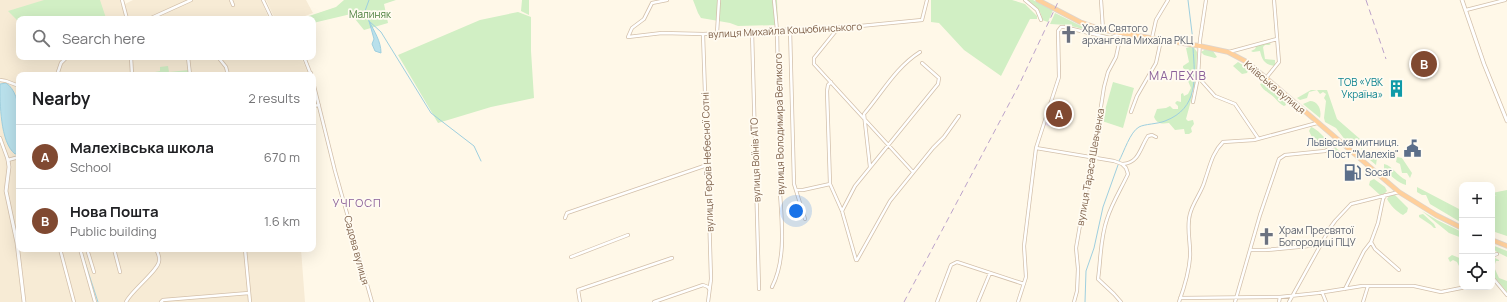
<!DOCTYPE html>
<meta charset="utf-8">
<style>
body{margin:0;font-family:Manrope,sans-serif;background:#f2f2f2;color:#202124}
.controls{position:absolute;right:12px;bottom:12px;display:grid;overflow:hidden;border-radius:8px;box-shadow:0 4px 16px #0002}
.controls button{width:36px;height:36px;display:grid;place-items:center;padding:0;border:0;border-bottom:1px solid #e0e0e0;background:#fff;color:#202124;font:20px sans-serif}
.you{position:absolute;left:796px;top:211px;width:14px;height:14px;margin:-10px;border:3px solid #fff;border-radius:50%;background:#1a73e8;box-shadow:0 0 0 6px #1a73e833}
.badge{display:grid;place-items:center;width:26px;height:26px;border-radius:50%;background:#804931;color:#fff;font-size:13px;font-weight:700}
.pin{position:absolute;translate:-50% -50%;border:2px solid #fff;box-shadow:0 1px 4px #0006}
.list{margin:0;padding:0;list-style:none}
h2{display:flex;justify-content:space-between;align-items:center;height:52px;margin:0;padding:0 16px;font-size:17px}
h2 small{font-size:13px;font-weight:400;color:#757577}
.list li{display:grid;grid-template-columns:26px 1fr auto;gap:12px;align-items:center;box-sizing:border-box;height:64px;padding:0 16px;border-top:1px solid #e0e0e0}
.list b{display:block;font-size:15px;white-space:nowrap}
.list p{margin:0;font-size:13px;white-space:nowrap;color:#757577}
.list em{font-size:13px;font-style:normal;color:#757577}
.icon{flex:none;width:22px;height:22px;fill:none;stroke:currentColor;stroke-width:2;stroke-linecap:round;stroke-linejoin:round}
.map{position:relative;flex:none;width:1507px;height:302px;overflow:hidden}
.search{position:absolute;background:#fff;box-shadow:0 4px 16px #0002;left:16px;top:16px;width:300px;height:44px;display:flex;align-items:center;gap:10px;box-sizing:border-box;padding:0 14px;border-radius:8px;color:#757577;font-size:15px}
.panel{position:absolute;background:#fff;box-shadow:0 4px 16px #0002;left:16px;top:72px;width:300px;height:180px;border-radius:8px}
.map>svg:first-child{display:block}
.residential{fill:#f7ebd5}
.education{fill:#f5e4fb}
.green{fill:#d1efc4}
.water{fill:#b9e0eb;stroke:#9ecfdf}
.lines{fill:none;stroke-linecap:round;stroke-linejoin:round}
.stream{stroke:#9ecfdf;stroke-width:1}
.minor-casing{stroke:#d3c0ab;stroke-width:4}
.tertiary-casing{stroke:#d3c0ab;stroke-width:4.5}
.trunk-casing{stroke:#ddd5cf;stroke-width:5.5}
.minor{stroke:#fff;stroke-width:2.5}
.tertiary{stroke:#fff;stroke-width:3}
.trunk{stroke:#ffd09c;stroke-width:4}
.rail{stroke:#bca3cb;stroke-width:1;stroke-dasharray:6 4;stroke-linecap:butt}
.labels{text-anchor:middle;dominant-baseline:central;stroke-width:3.5;stroke-linejoin:round;paint-order:stroke}
.park-label{font-size:10px;fill:#497e3c;stroke:#fffbf1}
.worship-label{font-size:10px;fill:#5b616d;stroke:#fffbf1;text-anchor:start}
.street-label{font-size:10px;fill:#7d5f48;stroke:#fffbf1}
.culture-label{font-size:10px;fill:#0d838f;stroke:#fffbf1;text-anchor:end}
.service-label{font-size:10px;fill:#4e5e75;stroke:#fffbf1;text-anchor:end}
.neighbourhood-label{font-size:11px;letter-spacing:1px;fill:#8b6099;stroke:#fffbf1}
.quarter-label{font-size:12px;letter-spacing:1px;fill:#8b6099;stroke:#fffbf1}
</style>
<div class="map">
<svg width="1507" height="302" viewBox="0 0 1507 302">
<rect width="100%" height="100%" fill="#fff8e8"/>
<path class="residential" d="M0,0H120L121,6L133,0H261L269,19H19V57H301L309,75H19V249H301L305,302H0Z
M266,0H306L313,13L297,19H275Z"/>
<path class="education" d="M1053,102L1071,106L1067,122H1065L1062,128L1045,125Z"/>
<path class="green" d="M44,0H100L106,18L19,19V22L8,11Z
M344,0H396L384,4L388,23L364,30L351,14L313,23V19H300L336,7Z
M522,0H529V15L521,11Z
M693,0H777L778,25L738,26L730,23L707,19L701,18L698,13Z
M931,0H1012L1025,4L1037,16V19H1030L1001,76L964,50L939,23L931,22Z
M1026,0H1033L1053,10L1048,22L1042,20C1042,10 1034,5 1026,0Z
M518,12L531,17V51L534,98L491,107L438,123L398,55L480,20Z
M1055,13L1079,25L1107,35L1067,25L1050,24Z
M1265,41H1267L1271,44L1269,45H1265L1263,47L1265,59L1275,60V66C1265,65 1262,60 1260,51L1253,52L1251,51L1255,49L1257,44Z
M1193,46L1197,52L1196,83L1192,91V97L1186,119L1188,121L1193,120L1194,124L1191,128L1192,132L1189,134H1185L1184,129L1175,130L1169,123C1162,124 1157,124 1154,117L1157,109L1166,108L1170,106L1173,109H1178V106L1175,103L1177,101L1181,102V94L1183,93L1184,96L1188,94L1191,88L1188,81L1191,74L1183,68V66L1189,62L1186,48Z
M1206,49L1213,51L1217,57L1215,58L1204,55L1201,52Z
M1238,62L1246,67L1248,71L1247,73L1242,74L1233,66Z
M168,66L169,72L189,70V72L150,75V73L160,71V67Z
M1113,82L1134,88L1123,128L1102,121Z
M1263,83L1284,100L1286,105L1284,106C1278,103 1275,97 1270,94C1265,90 1263,90 1260,84Z
M1311,90H1327L1337,119L1360,139C1356,144 1352,142 1346,141L1336,128L1325,122L1324,118L1326,101L1324,98L1326,94L1323,92L1320,94L1317,90L1309,92L1307,98L1300,100L1297,98Z
M1310,101C1318,101 1322,110 1320,118L1303,104Z
M1311,127C1316,128 1327,139 1330,145L1327,148H1323L1315,143L1309,131Z
M1335,147L1342,153L1341,157L1336,158L1331,154L1330,149Z
M1361,148L1376,157L1377,158L1376,165L1364,155Z
M1397,157L1402,158L1412,173L1410,178L1407,173H1402L1400,164L1396,162Z
M1384,164C1393,166 1397,176 1406,180V185C1398,183 1390,175 1384,169Z
M1374,179L1385,187L1387,191L1384,194L1380,195L1369,185L1370,181Z
M1417,187L1459,209V218L1462,223L1430,204L1426,195H1422L1417,192Z
M1507,190V236L1492,231V196L1497,195H1492V193Z
M1390,195H1395L1408,208L1407,212L1403,215C1397,212 1390,205 1387,199Z
M1422,211L1437,220L1462,232V238L1449,233Z
M1423,214L1434,224L1436,228H1434L1431,225L1419,217V215Z
M1492,245L1507,251V257L1497,252L1492,248Z
M1452,255L1462,259V272L1457,262L1453,260L1450,262L1448,258Z
M1493,257L1499,260V261H1496L1494,267L1499,278L1507,281V292L1492,274Z"/>
<path class="water" d="M369,21C374,31 381,41 381,53L375,51L372,44L374,39Z
M6,83C24,95 19,133 19,153L15,154C0,142 0,103 0,84Z"/>
<g class="lines">
<path class="stream" d="M369,0L365,11L369,21L381,32L431,113L474,146L481,161
M1188,0L1193,41
M1119,161C1124,152 1130,132 1139,127C1144,124 1158,124 1165,121C1199,108 1195,78 1193,48
M82,253L98,302
M1085,302L1086,271L1094,248L1103,207L1118,165"/>
<defs>
<path id="minor" d="M122,0L127,19
M231,0L233,5
M263,0L272,19
M667,0L652,3L644,19L632,28L628,37L662,33L703,34L860,26L922,20L927,0
M1025,0L1037,10L1041,20
M1101,0L1103,30
M1466,10L1505,0
M149,19L191,0
M839,27L814,58V64L913,172
M790,29L794,184L805,219
M752,31L759,289
M717,33L719,0
M703,34L709,212L711,279L708,302
M1152,38L1156,20L1168,0
M1229,52L1277,39
M131,57L132,75
M188,57L190,75
M218,57L226,67L228,75
M304,57L311,75
M57,75L61,63L67,57
M299,75L311,73
M1198,77L1215,96L1235,104L1258,138
M1266,78L1279,62L1274,0
M0,80L6,81L19,86
M313,82L335,171L372,302
M831,82L828,85L827,91L830,184L842,211L856,260
M19,88L18,92L19,98
M1193,102L1198,77L1200,40L1206,0
M313,106L319,105
M1131,112L1137,96L1156,63L1161,40
M0,138L8,160L19,157
M1036,148L1114,161L1122,164L1126,168L1128,174C1121,189 1112,203 1107,219C1100,239 1101,259 1098,279L1114,294L1121,302
M1123,164C1139,163 1140,148 1148,136L1152,135L1156,137
M870,167L864,114C882,93 896,67 920,52
M796,190H803L830,184
M842,211L855,186L938,84L939,78L922,63
M565,218L567,213L707,165
M1371,242L1375,249L1399,270
M60,249L74,302
M80,249L95,302
M87,249L94,272
M114,249L120,272
M245,249L250,302
M1250,250H1266L1319,245
M1492,256L1497,254
M571,257L628,235
M857,260L890,201L933,148L944,137L959,116
M1492,277L1507,295
M772,287C786,260 782,224 780,193L777,30L774,0
M1345,289L1364,251L1371,242L1378,223L1383,199L1385,195
M1322,292L1326,302
M1180,298L1280,297L1318,293L1362,286H1414L1441,292L1466,287
M126,302C131,291 159,270 159,261C160,257 158,253 156,249
M161,302L163,300L249,293
M580,302L578,290L672,258
M654,302L703,285L708,287L709,289
M937,302L951,265L957,262L1024,284
M978,302L990,273
M1018,302L1026,277L1024,246L1036,148L1059,77L1058,31L1061,27H1064L1110,38L1120,34
M1074,302L1077,291L1078,269L1076,248L1084,202L1093,158L1104,87L1108,72L1116,57L1121,34
M1179,302C1184,288 1189,273 1190,257C1191,243 1186,228 1190,214C1193,202 1202,192 1205,180C1210,166 1212,153 1223,142L1254,140L1317,123
M1235,302L1260,215L1279,159L1285,155L1325,151L1340,143
M1279,302L1280,297
M1289,302L1330,228L1335,221L1351,204L1399,192
M1363,302L1368,286"/>
<path id="tertiary" d="M1462,0L1484,64L1507,121
M8,160L9,167L6,191L17,243L24,302"/>
<path id="trunk" d="M1038,0L1080,22L1103,30L1200,46L1228,52L1245,61L1266,78L1399,192L1436,215L1462,228
M1492,240L1507,246"/>
</defs>
<use href="#minor" class="minor-casing"/>
<use href="#tertiary" class="tertiary-casing"/>
<use href="#trunk" class="trunk-casing"/>
<use href="#minor" class="minor"/>
<use href="#tertiary" class="tertiary"/>
<use href="#trunk" class="trunk"/>
<path class="rail" d="M1366,0L1386,59
M904,302L1018,87L1059,0"/>
</g>
<defs>
<symbol id="church-bare" viewBox="-9 -9 18 18"><path d="M-1.2-6h2.4v3.5h3.3v2.4h-3.3V6h-2.4V-.1h-3.3v-2.4h3.3Z" fill="#6b7280" stroke="#fffbf1" stroke-width="2.5" paint-order="stroke"/></symbol>
<symbol id="building-bare" viewBox="-9 -9 18 18"><path d="M-4-6H4V6H1V3H-1V6H-4ZM-2.5-4.3h1.7v1.8h-1.7ZM.8-4.3h1.7v1.8H.8ZM-2.5-1h1.7V.8h-1.7ZM.8-1h1.7V.8H.8Z" fill="#0f9aa8" stroke="#fffbf1" stroke-width="2.5" paint-order="stroke"/></symbol>
<symbol id="civic-bare" viewBox="-9 -9 18 18"><path d="M-.6-6.5H3V-4.5H.6V-3L4-1V1h2V6H-6V1h2V-1L-.6-3ZM-1.2 2.5V6h2.4V2.5Z" fill="#5c6f8a" stroke="#fffbf1" stroke-width="2.5" paint-order="stroke"/></symbol>
<symbol id="fuel-bare" viewBox="-9 -9 18 18"><path d="M-5.5-6h7V0h2V4h1.3V-2.5L3-4.5l.8-.8L6-3V5H2.5V1h-1V6h-7ZM-4.2-4.7v3.2H.2V-4.7Z" fill="#5c6f8a" stroke="#fffbf1" stroke-width="2.5" paint-order="stroke"/></symbol>
</defs>
<g fill-rule="evenodd">
<use href="#church-bare" x="1056" y="22" width="25" height="25"/>
<use href="#building-bare" x="1384" y="76" width="25" height="25"/>
<use href="#civic-bare" x="1400" y="136" width="25" height="25"/>
<use href="#fuel-bare" x="1340" y="160" width="25" height="25"/>
<use href="#church-bare" x="1254" y="224" width="25" height="25"/>
</g>
<g class="labels">
<g class="park-label">
<text x="370" y="14">Малиняк</text>
</g>
<g class="worship-label">
<text x="1082" y="28">Храм Святого<tspan x="1082" dy="12">архангела Михаїла РКЦ</tspan></text>
<text x="1279" y="230">Храм Пресвятої<tspan x="1279" dy="12">Богородиці ПЦУ</tspan></text>
</g>
<g class="street-label">
<text transform="translate(785 30) rotate(-3)">вулиця Михайла Коцюбинського</text>
<text transform="translate(1275 87) rotate(40)">Київська вулиця</text>
<text transform="translate(779 124) rotate(-91)">вулиця Володимира Великого</text>
<text transform="translate(755 160) rotate(-92)">вулиця Воїнів АТО</text>
<text transform="translate(707 162) rotate(-92)">вулиця Героїв Небесної Сотні</text>
<text transform="translate(1090 167) rotate(-80)">вулиця Тараса Шевченка</text>
<text transform="translate(357 250) rotate(75)">Садова вулиця</text>
</g>
<g class="culture-label">
<text x="1383" y="82">ТОВ «УВК<tspan x="1383" dy="12">Україна»</tspan></text>
</g>
<g class="service-label">
<text x="1399" y="142">Львівська митниця.<tspan x="1399" dy="12">Пост "Малехів"</tspan></text>
<text x="1365" y="172" text-anchor="start">Socar</text>
</g>
<g class="neighbourhood-label">
<text x="357" y="202">УЧГОСП</text>
</g>
<g class="quarter-label">
<text x="1178" y="75">МАЛЕХІВ</text>
</g>
</g>
</svg>
<div class="controls">
<button>+</button>
<button>−</button>
<button><svg class="icon" aria-label="locate" viewBox="0 0 24 24"><circle cx="12" cy="12" r="6"/><path d="M12 2v4M12 18v4M2 12h4M18 12h4"/></svg></button>
</div>
<div class="you"></div>
<div class="pin badge" style="left:1059px;top:114px">A</div>
<div class="pin badge" style="left:1424px;top:64px">B</div>
<div class="search"><svg class="icon" aria-label="search" viewBox="0 0 24 24"><circle cx="10" cy="10" r="6"/><path d="M15 15l6 6"/></svg>Search here</div>
<section class="panel">
<h2>Nearby<small>2 results</small></h2>
<ul class="list">
<li><span class="badge">A</span><div><b>Малехівська школа</b><p>School</p></div><em>670 m</em></li>
<li><span class="badge">B</span><div><b>Нова Пошта</b><p>Public building</p></div><em>1.6 km</em></li>
</ul>
</section>
</div>
